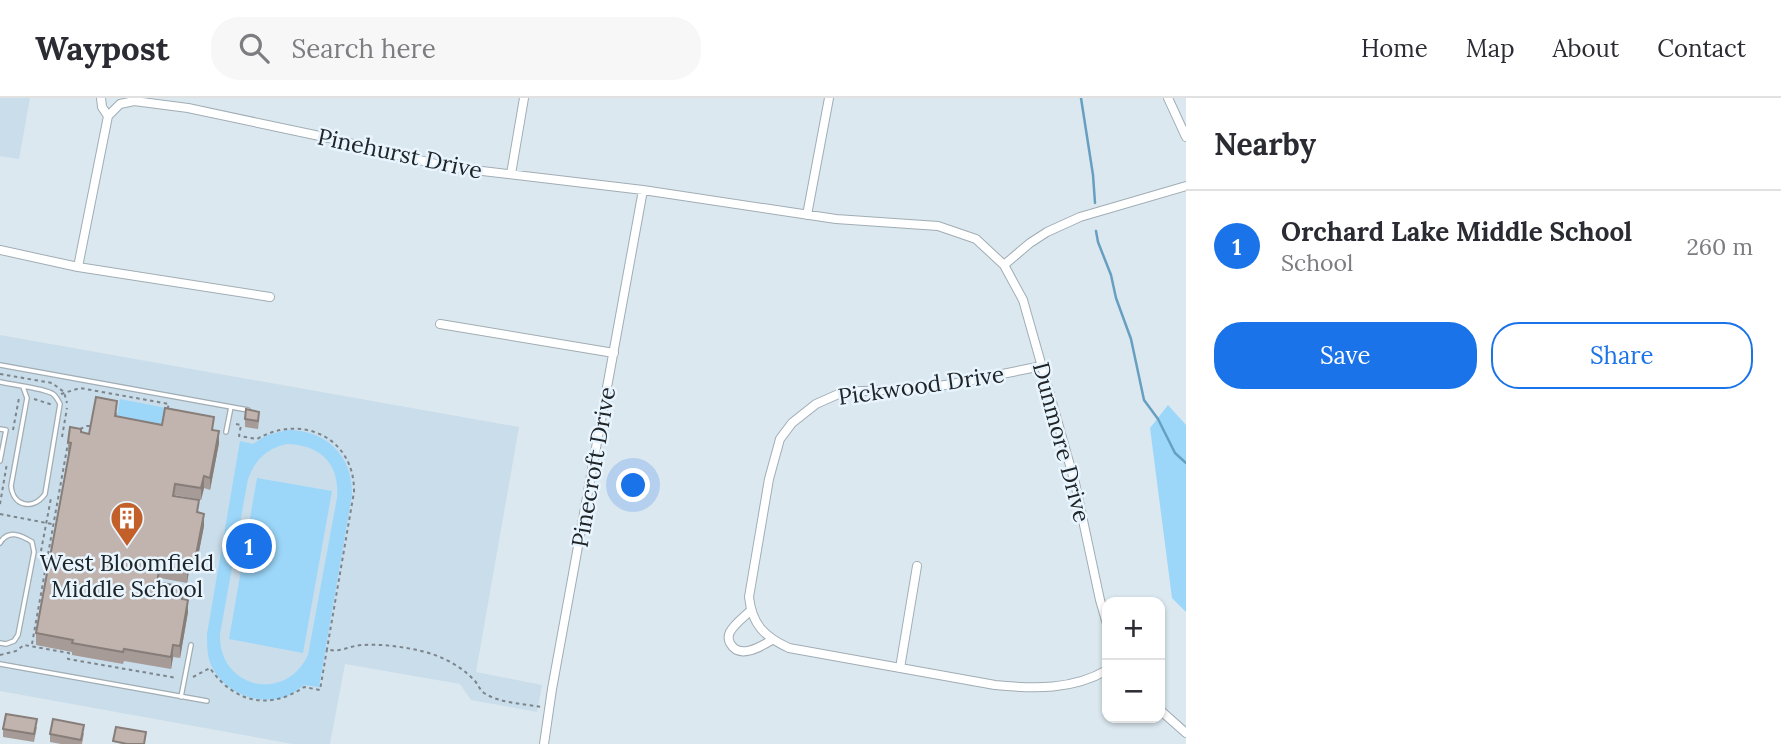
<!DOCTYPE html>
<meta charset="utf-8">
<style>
body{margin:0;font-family:Lora,serif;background:#f7f7f7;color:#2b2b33}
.controls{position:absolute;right:21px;bottom:21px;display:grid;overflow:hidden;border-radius:14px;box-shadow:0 2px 5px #0004}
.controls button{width:63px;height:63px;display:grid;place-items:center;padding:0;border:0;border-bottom:2px solid #e1e1e2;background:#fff;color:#2b2b33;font:35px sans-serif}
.you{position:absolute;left:634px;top:388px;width:24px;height:24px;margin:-18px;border:5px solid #fff;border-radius:50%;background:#1a73e8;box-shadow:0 0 0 10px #1a73e833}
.badge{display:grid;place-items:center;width:46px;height:46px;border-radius:50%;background:#1a73e8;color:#fff;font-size:23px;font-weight:700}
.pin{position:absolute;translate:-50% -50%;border:4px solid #fff;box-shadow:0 2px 7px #0006}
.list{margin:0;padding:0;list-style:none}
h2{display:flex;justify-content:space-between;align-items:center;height:91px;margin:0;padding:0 28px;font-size:30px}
h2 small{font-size:23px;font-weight:400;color:#7c7c81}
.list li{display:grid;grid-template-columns:46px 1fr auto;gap:21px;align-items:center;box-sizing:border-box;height:112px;padding:0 28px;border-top:2px solid #e1e1e2}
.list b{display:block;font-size:26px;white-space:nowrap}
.list p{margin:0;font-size:23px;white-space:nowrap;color:#7c7c81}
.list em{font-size:23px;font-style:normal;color:#7c7c81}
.actions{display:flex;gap:14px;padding:21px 28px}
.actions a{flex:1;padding:16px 0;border:2px solid #1a73e8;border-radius:28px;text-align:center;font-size:24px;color:#1a73e8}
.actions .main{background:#1a73e8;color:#fff}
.icon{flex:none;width:38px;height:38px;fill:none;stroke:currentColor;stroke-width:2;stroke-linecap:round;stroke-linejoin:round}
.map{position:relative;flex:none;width:1186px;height:646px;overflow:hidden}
header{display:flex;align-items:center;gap:42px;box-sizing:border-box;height:98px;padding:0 35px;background:#fff;border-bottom:2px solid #e1e1e2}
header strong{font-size:33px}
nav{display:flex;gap:38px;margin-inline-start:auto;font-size:24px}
.search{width:490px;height:63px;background:#f7f7f7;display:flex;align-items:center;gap:18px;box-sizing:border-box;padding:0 24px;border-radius:28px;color:#7c7c81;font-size:26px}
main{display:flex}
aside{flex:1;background:#fff}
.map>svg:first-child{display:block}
.built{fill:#caddea}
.green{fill:#9cd7fa;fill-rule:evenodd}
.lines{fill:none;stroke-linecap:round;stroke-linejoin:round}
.stream{stroke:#679fc1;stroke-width:2.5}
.lane-casing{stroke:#a1adb4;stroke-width:6}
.street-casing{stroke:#a1adb4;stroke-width:10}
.path{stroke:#7c858b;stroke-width:2;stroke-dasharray:3.5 3.5;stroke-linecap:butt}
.lane{stroke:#fff;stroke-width:3.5}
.street{stroke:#fff;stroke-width:8}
.wall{fill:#a69b96}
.shaded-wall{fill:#877e7a}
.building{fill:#c1b4ae;stroke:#877e7a;stroke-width:2}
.labels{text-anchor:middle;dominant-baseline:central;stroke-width:5;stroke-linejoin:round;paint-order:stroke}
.street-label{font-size:23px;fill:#202528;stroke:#e9f5fe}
.poi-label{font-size:23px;fill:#202528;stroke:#e9f5fe}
</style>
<header>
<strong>Waypost</strong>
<div class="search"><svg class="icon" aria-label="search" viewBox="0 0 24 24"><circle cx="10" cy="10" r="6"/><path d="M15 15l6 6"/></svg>Search here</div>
<nav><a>Home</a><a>Map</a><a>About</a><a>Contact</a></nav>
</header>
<main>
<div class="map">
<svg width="1186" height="646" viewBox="0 0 1186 646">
<rect width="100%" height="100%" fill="#dbe8f0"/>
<path class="built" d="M0,0H30L19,61L0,58Z
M0,237L519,329L476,574L542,587L537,614L471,602L460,586L345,566L330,646H293L0,593Z"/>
<path class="green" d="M120,301L166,310L161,337L115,329Z
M1168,307L1186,327V514L1172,500L1150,330Z
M287,332C326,332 353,357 352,397L319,589L304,587C298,592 292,596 285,599C258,608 225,595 212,569C207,560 207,547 207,536L240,343L253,346L267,337ZM287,346C321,347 340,366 337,400L308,557C285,606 218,590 220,536L248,381C255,362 267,350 287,346Z
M257,380L332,393L303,555L229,541Z"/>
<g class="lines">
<path class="stream" d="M1081,0L1093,77L1095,105
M1096,133L1098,144L1111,177L1116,200L1131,241L1144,302L1158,321L1175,355L1186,365"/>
<defs>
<path id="lane" d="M0,267L248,312
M0,284C12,287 44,290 53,296C56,298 59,304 60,306L45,396C33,413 13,408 11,388L27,300L23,289
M0,331L6,332L0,363
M226,334L231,309
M0,445C8,431 21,437 32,444L34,454L18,537L14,543L6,546L0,545
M0,566L207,603
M181,599L191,547"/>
<path id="street" d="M101,0L102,9L108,18
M1168,0L1186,39
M511,76L524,0
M807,117L829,0
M0,152L78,169L270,199
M1004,167L1030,145L1047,134L1080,119L1186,88
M78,169L108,18L120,6L134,3L188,10L329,40L448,69L643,92L836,121L938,128L976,141L1004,167L1023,202L1075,385L1100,502L1107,526
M440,226L614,255
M1042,268L952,286L924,290L843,294L816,306L792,325L780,341L769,381L749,499C752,527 765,539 789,550L995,587C1034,591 1073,592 1107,572
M750,513C744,519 734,526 730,534C728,538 728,541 730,545C739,562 760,549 772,542
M900,570L917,468
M1160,612L1186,635
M544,646L552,591L643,92"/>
</defs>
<use href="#lane" class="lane-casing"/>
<use href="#street" class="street-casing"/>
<path class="path" d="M0,276L52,285L64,294L67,305
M61,296L80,290L169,306L167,312
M34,301L50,306L51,304
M236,326L241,327L239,338L257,341C302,315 355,340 354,394L327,551
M80,331L87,328H91
M13,332L19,300
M62,339L67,310
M0,406L7,365
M0,416L57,427
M41,453L51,400
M32,546L68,345
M0,557L16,553L24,547L69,555L68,561L177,580
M193,579L210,570C233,604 269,613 304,589L320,592L327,551C339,556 350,547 363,547C379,546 397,548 412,551C435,555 458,565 474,582C478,586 479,591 484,595C499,605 524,606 542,609"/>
<use href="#lane" class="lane"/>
<use href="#street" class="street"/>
</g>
<path class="wall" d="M117,314V319L162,327L214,332L219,345L210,392L204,390L201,402L175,397L199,415L204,428L195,474L189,473L187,485L160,480L159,484L184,501L188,514L180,560L173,559L171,571L124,563L123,566L72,557V554L36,547V535L69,356H68V344L81,334L89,336Z
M245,321L259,322L258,331L245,329Z
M37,629L34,644L3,639V631Z
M84,635L82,646H61L50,644V636Z"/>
<path class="shaded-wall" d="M219,333V345L210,392V380Z
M204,378V390L201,402V390Z
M204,416V428L195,474V462Z
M189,461V473L187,485V473Z
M188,502V514L180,560V548Z
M173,547V559L171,571V559Z"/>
<path class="building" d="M96,299L117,303L115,318L162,327L165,310L214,319L212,332L219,333L210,380L204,378L201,390L175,386L173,398L199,402L197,414L204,416L195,462L189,461L187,473L160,468L157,484L184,489L182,501L188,502L180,548L173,547L171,559L124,551L123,554L72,545L73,542L36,535L71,345L68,344L70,329L81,331V334L89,336Z
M246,311L259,314L258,323L245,321Z
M6,616L37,621L34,636L3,631Z
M53,621L84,627L81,642L50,636Z
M116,629L146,634L144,646H127L113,643Z"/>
<defs>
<symbol id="building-pin" viewBox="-11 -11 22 30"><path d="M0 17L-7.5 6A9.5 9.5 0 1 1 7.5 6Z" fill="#c35f28" stroke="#e9f5fe"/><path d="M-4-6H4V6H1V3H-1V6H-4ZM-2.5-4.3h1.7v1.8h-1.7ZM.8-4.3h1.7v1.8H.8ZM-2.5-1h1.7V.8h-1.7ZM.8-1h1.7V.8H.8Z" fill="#fff"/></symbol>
</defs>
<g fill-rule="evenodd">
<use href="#building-pin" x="108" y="401" width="38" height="52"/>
</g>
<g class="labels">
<g class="street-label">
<text transform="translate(400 55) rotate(12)">Pinehurst Drive</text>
<text transform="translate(921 287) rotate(-8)">Pickwood Drive</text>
<text transform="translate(1062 344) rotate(75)">Dunmore Drive</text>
<text transform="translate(593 369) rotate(-80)">Pinecroft Drive</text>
</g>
<g class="poi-label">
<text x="127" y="464">West Bloomfield<tspan x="127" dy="26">Middle School</tspan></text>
</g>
</g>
</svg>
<div class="controls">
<button>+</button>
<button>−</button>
</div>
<div class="you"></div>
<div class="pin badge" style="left:249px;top:448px">1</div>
</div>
<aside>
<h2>Nearby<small></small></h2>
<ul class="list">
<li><span class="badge">1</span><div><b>Orchard Lake Middle School</b><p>School</p></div><em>260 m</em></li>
</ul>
<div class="actions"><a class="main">Save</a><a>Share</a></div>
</aside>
</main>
